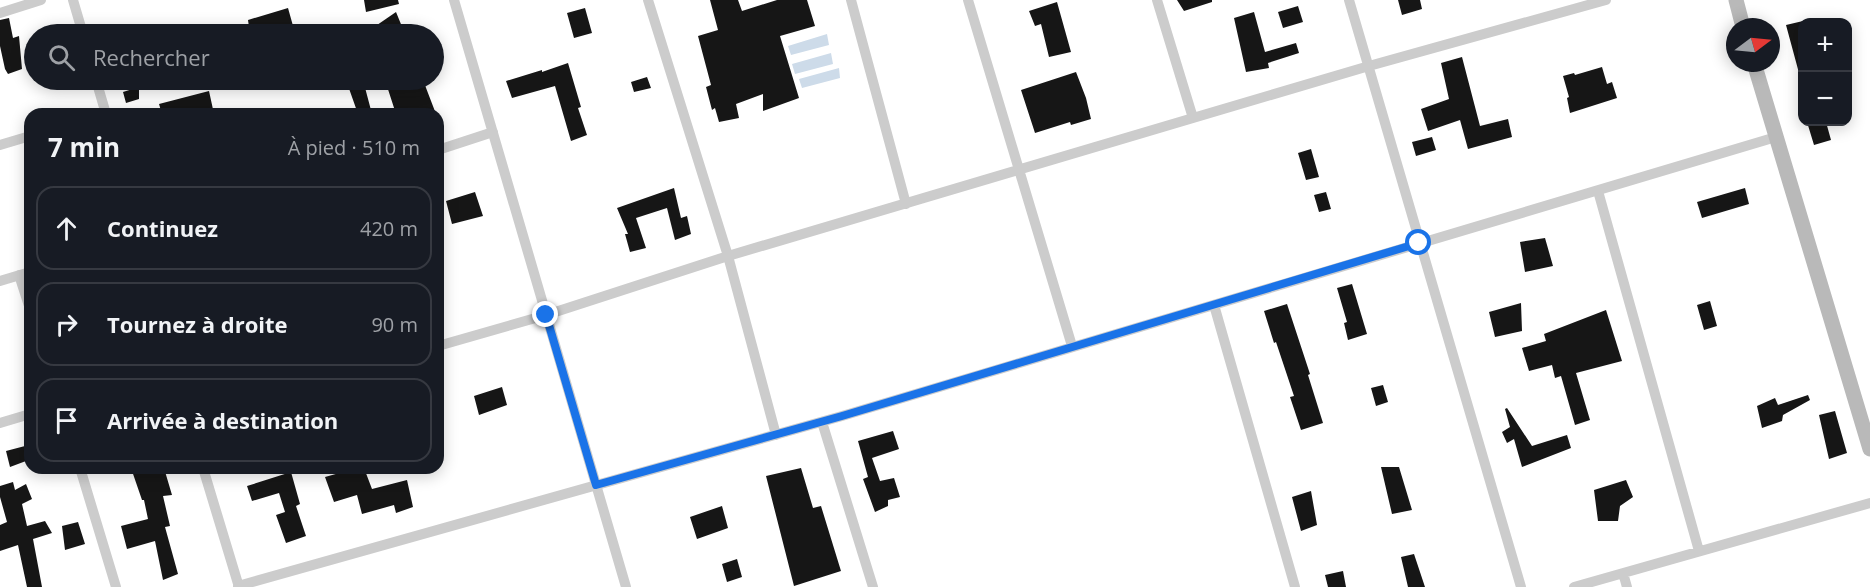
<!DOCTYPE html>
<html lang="fr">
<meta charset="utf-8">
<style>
body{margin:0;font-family:"Open Sans",sans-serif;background:#242831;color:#f1f3f6}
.controls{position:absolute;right:18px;top:18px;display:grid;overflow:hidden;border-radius:12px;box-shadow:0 3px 15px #0003}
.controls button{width:54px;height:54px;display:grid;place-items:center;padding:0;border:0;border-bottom:2px solid #363941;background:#171b24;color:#f1f3f6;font:30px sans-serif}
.compass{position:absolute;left:1726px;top:18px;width:54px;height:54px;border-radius:50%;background:#171b24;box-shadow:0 3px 15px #0003;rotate:74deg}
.stop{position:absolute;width:18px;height:18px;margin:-14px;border:4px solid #1a73e8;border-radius:50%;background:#fff}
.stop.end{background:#1a73e8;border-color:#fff;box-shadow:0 2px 6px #0008}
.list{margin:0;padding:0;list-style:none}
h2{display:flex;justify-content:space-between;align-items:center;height:78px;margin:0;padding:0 24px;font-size:26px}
h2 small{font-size:20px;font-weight:400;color:#9ea1a6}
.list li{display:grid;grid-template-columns:39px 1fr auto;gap:18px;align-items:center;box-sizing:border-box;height:84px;margin:0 12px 12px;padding:0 12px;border:2px solid #363941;border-radius:18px}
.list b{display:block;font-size:22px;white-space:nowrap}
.list em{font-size:20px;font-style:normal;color:#9ea1a6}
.icon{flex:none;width:33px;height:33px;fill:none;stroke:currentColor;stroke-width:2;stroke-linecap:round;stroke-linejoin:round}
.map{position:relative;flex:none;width:1870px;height:587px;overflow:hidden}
.search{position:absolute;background:#171b24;box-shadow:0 3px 15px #0003;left:24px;top:24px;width:420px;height:66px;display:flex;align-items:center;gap:15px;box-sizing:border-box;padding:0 21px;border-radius:33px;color:#9ea1a6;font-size:22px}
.panel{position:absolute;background:#171b24;box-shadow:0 3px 15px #0003;left:24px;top:108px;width:420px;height:366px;border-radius:18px}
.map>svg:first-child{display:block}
.water{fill:#cddbe9}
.building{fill:#161616}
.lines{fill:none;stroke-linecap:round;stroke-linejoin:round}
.street{stroke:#ccc;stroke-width:10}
.secondary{stroke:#b9b9b9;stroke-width:15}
.route{stroke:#1a73e8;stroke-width:8}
</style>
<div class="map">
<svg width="1870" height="587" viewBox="0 0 1870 587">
<rect width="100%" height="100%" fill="#fff"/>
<path class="water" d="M827,34L829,45L791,55L788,46Z
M831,53L833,64L795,74L792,64Z
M839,68L840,78L802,88L799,79Z"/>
<path class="building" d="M364,0H398L399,4L366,12Z
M710,0H738L742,11L777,0H807L815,26L780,36L799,98L763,111V94L736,104L739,118L719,122L715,108L712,110L706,87L711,85L698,36L718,30Z
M1177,0H1212V2L1184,11Z
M1398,0H1420L1422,9L1402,15Z
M1057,2L1071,52L1049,57L1041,24L1035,26L1029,11Z
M1298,6L1303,22L1283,28L1278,12Z
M288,8L295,33L289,34H250L248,20Z
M585,8L592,33L574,38L567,13Z
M396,12L405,34H364Z
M1254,12L1265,52L1296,43L1299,53L1268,63L1269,68L1246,72L1234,18Z
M9,18L13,38L19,36L22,69L8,74L5,69L0,46V20Z
M1803,21V72L1799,73L1786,25Z
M1462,57L1480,126L1508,119L1512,137L1468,149L1460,120L1428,131L1421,109L1449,99L1441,63Z
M568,63L581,107L578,108L587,135L571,141L555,86L512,98L506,81L542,70V72Z
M1602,67L1607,84L1612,82L1617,98L1570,113L1567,98L1569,97L1563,76L1574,73L1575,75Z
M1076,72L1086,98L1091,119L1071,125L1070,122L1035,133L1021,90Z
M647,77L651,88L634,92L631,82Z
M346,80H363L372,114H358Z
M385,80H423L436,114H396Z
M139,87V99L126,103L123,92Z
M209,91L214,114H162L159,104Z
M1807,122H1826L1831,140L1814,145Z
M1432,137L1436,150L1416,156L1412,142Z
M1311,149L1319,177L1306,180L1298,153Z
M674,188L681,218L687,216L691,234L675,240L667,208L636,218L646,248L630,252L625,234H628L617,208Z
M1745,188L1749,204L1702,218L1697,202Z
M475,192L483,216L452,224L446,201Z
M1326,192L1331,209L1319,212L1314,195Z
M1545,238L1553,266L1525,272L1520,242Z
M1352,284L1367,334L1348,340L1344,323L1347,322L1337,288Z
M1710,301L1717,326L1704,330L1697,305Z
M1521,303L1522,331L1495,337L1489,312Z
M1287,304L1310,374L1308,375L1323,423L1301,430L1290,397L1294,396L1276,342L1274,343L1264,311Z
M1606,310L1622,361L1576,373L1590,420L1575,425L1561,376L1555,378L1552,365L1529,371L1522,348L1546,341L1544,334Z
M1383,385L1388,402L1376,406L1371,388Z
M502,387L507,405L479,415L474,396Z
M1808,395L1810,400L1783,415L1782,421L1762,428L1757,406L1775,398L1778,405Z
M1507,408L1532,446L1567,435L1571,448L1522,467L1514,439L1507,443L1502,432L1510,427L1505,409Z
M1835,411L1847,453L1829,459L1819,415Z
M893,431L899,449L872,458L880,481L894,478L900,497L888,500V506L875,512L863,479L868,477L858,441Z
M25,446L26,461L10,467L6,451Z
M1381,467H1399L1412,510L1392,514Z
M131,468H164L172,495L163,496L170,526L165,527L178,574L163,580L155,541L127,549L121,526L148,519L144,500H142Z
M349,468H364L372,489L407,480L413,507L396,513L394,505L362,514L357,495L334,502L325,477L350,470Z
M801,468L813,508L821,506L841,571L794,586L766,476Z
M291,472L300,504L296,506L306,536L286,543L276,515L285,512L279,493L252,501L247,486Z
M1626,480L1633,497L1620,506L1618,521H1598L1594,490Z
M13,482L15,490L26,484L32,499L22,504L27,526L45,521L52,533L33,539L42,587H27L18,545L0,551V525L7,522L0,497V486Z
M1311,491L1317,525L1301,531L1292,497Z
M722,506L728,528L697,539L690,517Z
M78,522L85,544L65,550L62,526Z
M1414,554L1425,587H1408L1401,557Z
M737,559L742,577L727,582L722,564Z
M1343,571L1346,587H1328L1325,575Z"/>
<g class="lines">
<path class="street" d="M73,0L83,34
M454,0L626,587
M648,0L728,256L776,435
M851,0L906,204
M968,0L1072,346
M1157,0L1193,118
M1349,0L1521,587
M0,13L41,0
M96,80L106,114
M0,145L30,136
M438,150L493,132
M1598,191L1699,551
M19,275L30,309
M0,281L30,272
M1214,305L1295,587
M438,346L546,315L728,256L1193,118L1369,66L1606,0
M822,422L873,587
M0,423L30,414
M80,468L116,587
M203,468L239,587
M1623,573L1627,587
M238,586L842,416L1776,137
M1574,587L1870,503"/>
<path class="secondary" d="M1736,0L1743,27
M1754,63L1870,449"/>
</g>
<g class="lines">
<path class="route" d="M546,315L596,485L842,416L1419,243"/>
</g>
</svg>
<div class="controls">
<button>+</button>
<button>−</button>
</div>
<svg class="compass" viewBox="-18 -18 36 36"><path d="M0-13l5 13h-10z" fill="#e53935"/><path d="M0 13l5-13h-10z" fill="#9ea1a6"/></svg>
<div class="stop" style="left:1419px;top:243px"></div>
<div class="stop end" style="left:546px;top:315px"></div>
<div class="search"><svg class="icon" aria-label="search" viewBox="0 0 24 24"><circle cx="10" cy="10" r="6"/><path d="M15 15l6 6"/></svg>Rechercher</div>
<section class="panel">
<h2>7 min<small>À pied · 510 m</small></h2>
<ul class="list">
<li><svg class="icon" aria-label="ahead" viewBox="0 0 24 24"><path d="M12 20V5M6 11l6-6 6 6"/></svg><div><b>Continuez</b></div><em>420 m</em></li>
<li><svg class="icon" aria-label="right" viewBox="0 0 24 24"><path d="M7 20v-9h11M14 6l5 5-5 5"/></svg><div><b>Tournez à droite</b></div><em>90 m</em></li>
<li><svg class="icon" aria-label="arrive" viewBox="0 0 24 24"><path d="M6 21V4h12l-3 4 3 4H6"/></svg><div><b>Arrivée à destination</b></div></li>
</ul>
</section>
</div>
